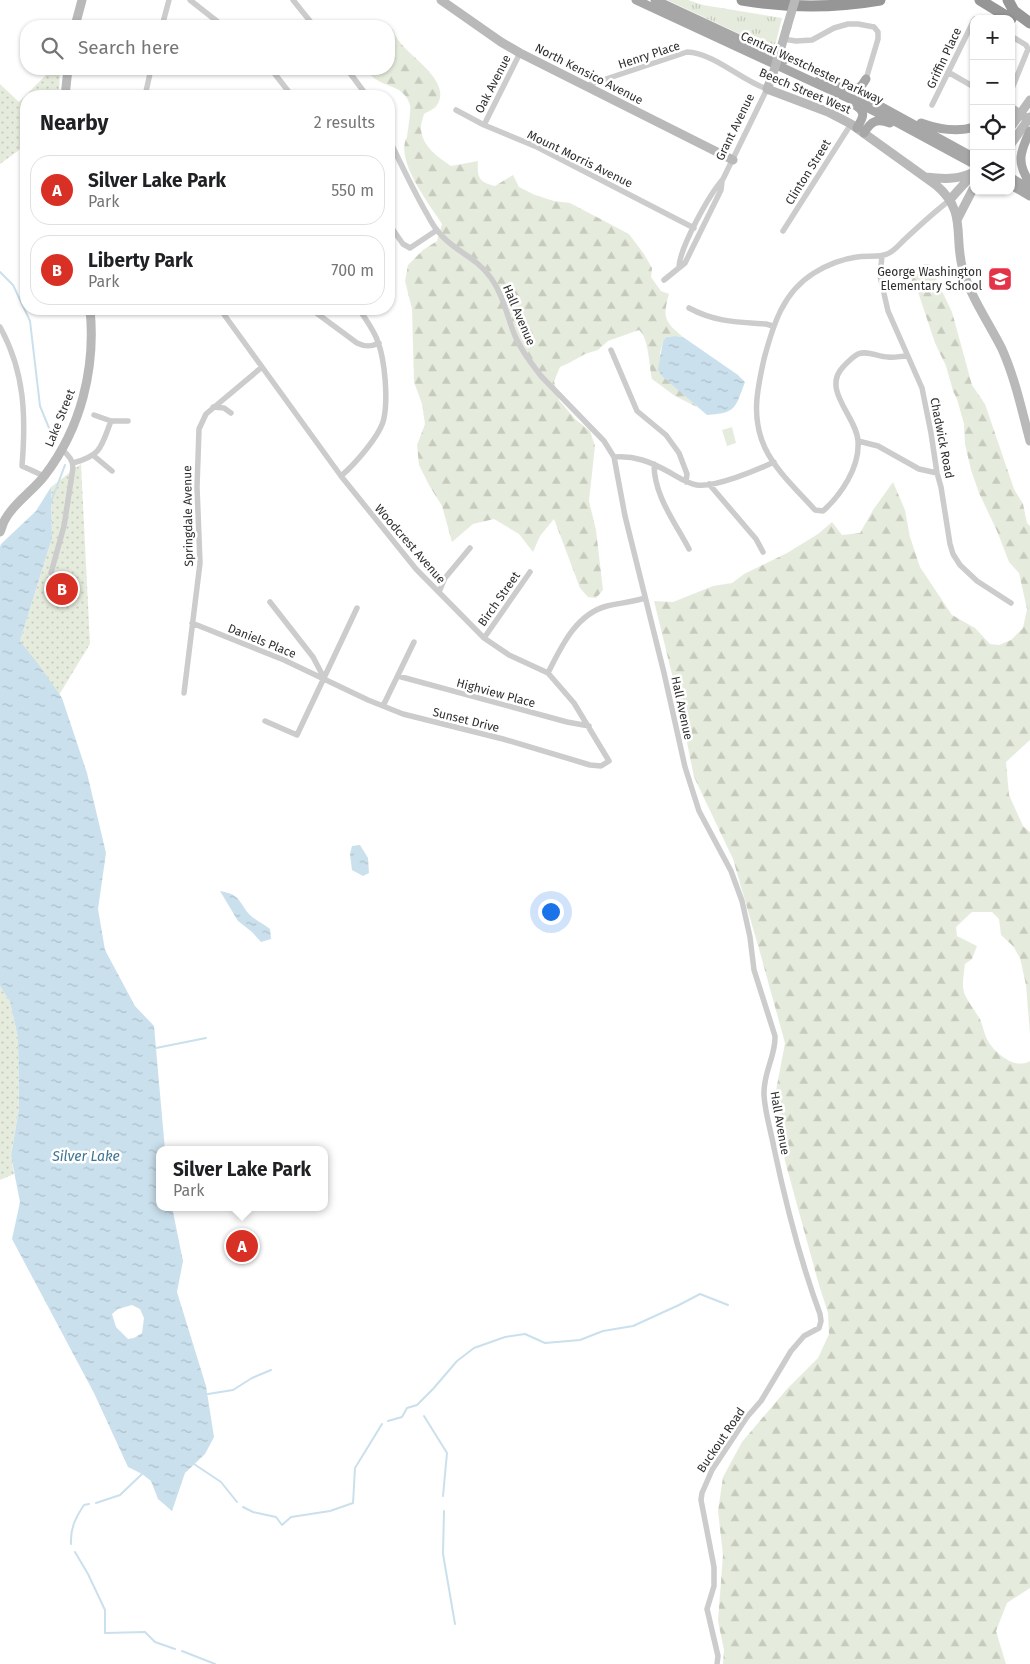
<!DOCTYPE html>
<meta charset="utf-8">
<style>
body{margin:0;font-family:"Fira Sans",sans-serif;background:#f6f6f6;color:#202124}
.controls{position:absolute;right:15px;top:15px;display:grid;overflow:hidden;border-radius:10px;box-shadow:0 1px 4px #0004}
.controls button{width:45px;height:45px;display:grid;place-items:center;padding:0;border:0;border-bottom:1px solid #e0e0e0;background:#fff;color:#202124;font:25px sans-serif}
.you{position:absolute;left:550px;top:911px;width:18px;height:18px;margin:-12px;border:4px solid #fff;border-radius:50%;background:#1a73e8;box-shadow:0 0 0 8px #1a73e833}
.badge{display:grid;place-items:center;width:32px;height:32px;border-radius:50%;background:#d93025;color:#fff;font-size:16px;font-weight:700}
.pin{position:absolute;translate:-50% -50%;border:2px solid #fff;box-shadow:0 1px 5px #0006}
.popup{position:absolute;left:156px;top:1146px;width:172px;height:65px;box-sizing:border-box;display:grid;place-content:center;border-radius:10px;background:#fff;filter:drop-shadow(0 1px 4px #0005);font-size:16px;white-space:nowrap;color:#757577}
.popup b{font-size:19px;color:#202124}
.popup::after{content:'';position:absolute;left:50%;top:100%;margin-left:-10px;border:10px solid transparent;border-top-color:#fff}
.list{margin:0;padding:0;list-style:none}
h2{display:flex;justify-content:space-between;align-items:center;height:65px;margin:0;padding:0 20px;font-size:21px}
h2 small{font-size:16px;font-weight:400;color:#757577}
.list li{display:grid;grid-template-columns:32px 1fr auto;gap:15px;align-items:center;box-sizing:border-box;height:70px;margin:0 10px 10px;padding:0 10px;border:1px solid #e0e0e0;border-radius:20px}
.list b{display:block;font-size:19px;white-space:nowrap}
.list p{margin:0;font-size:16px;white-space:nowrap;color:#757577}
.list em{font-size:16px;font-style:normal;color:#757577}
.icon{flex:none;width:28px;height:28px;fill:none;stroke:currentColor;stroke-width:2;stroke-linecap:round;stroke-linejoin:round}
.map{position:relative;flex:none;width:1030px;height:1664px;overflow:hidden}
.search{position:absolute;background:#fff;box-shadow:0 1px 4px #0004;left:20px;top:20px;width:375px;height:55px;display:flex;align-items:center;gap:12px;box-sizing:border-box;padding:0 18px;border-radius:20px;color:#757577;font-size:19px}
.panel{position:absolute;background:#fff;box-shadow:0 1px 4px #0004;left:20px;top:90px;width:375px;height:225px;border-radius:20px}
.map>svg:first-child{display:block}
.grass{fill:url(#grass-tufts)}
.forest{fill:url(#forest-firs)}
.park{fill:url(#park-dots)}
.garden{fill:#e6ecdd}
.water{fill:url(#water-ripples);fill-rule:evenodd}
.lines{fill:none;stroke-linecap:round;stroke-linejoin:round}
.stream{stroke:#cae0ec;stroke-width:2}
.street{stroke:#ccc;stroke-width:5.5}
.secondary{stroke:#b9b9b9;stroke-width:9}
.primary{stroke:#a7a7a7;stroke-width:9}
.highway{stroke:#969696;stroke-width:11}
.secondary-bridge{stroke:#b9b9b9;stroke-width:9}
.labels{text-anchor:middle;dominant-baseline:central;stroke-width:5;stroke-linejoin:round;paint-order:stroke}
.street-label{font-size:12px;fill:#2f2f2f;stroke:#fff}
.poi-label{font-size:12px;fill:#2f2f2f;stroke:#fff;text-anchor:end}
.water-label{font-size:14px;font-style:italic;fill:#3d7492;stroke:#fff}
</style>
<div class="map">
<svg width="1030" height="1664" viewBox="0 0 1030 1664">
<defs>
<pattern id="grass-tufts" width="24" height="20" patternUnits="userSpaceOnUse" patternTransform="scale(1.25)"><rect width="24" height="20" fill="#e6ecdd"/><path d="M3 7l-1-3M5 7V3M7 7l1-3M15 17l-1-3M17 17v-4M19 17l1-3" fill="none" stroke="#c6cbbe"/></pattern>
<pattern id="forest-firs" width="22" height="20" patternUnits="userSpaceOnUse" patternTransform="scale(1.25)"><rect width="22" height="20" fill="#e6ecdd"/><path d="M5 1l3.5 6h-7zM16 11l3.5 6h-7z" fill="#c6cbbe"/></pattern>
<pattern id="park-dots" width="8" height="8" patternUnits="userSpaceOnUse" patternTransform="scale(1.25)"><rect width="8" height="8" fill="#e6ecdd"/><path d="M2 2h.1M6 6h.1" fill="none" stroke="#c6cbbe" stroke-width="1.8" stroke-linecap="round"/></pattern>
<pattern id="water-ripples" width="26" height="14" patternUnits="userSpaceOnUse" patternTransform="scale(1.25)"><rect width="26" height="14" fill="#cae0ec"/><path d="M2 4q2-2 4 0t4 0M15 11q2-2 4 0t4 0" fill="none" stroke="#aec0cb"/></pattern>
</defs>
<rect width="100%" height="100%" fill="#fff"/>
<path class="grass" d="M667,0H688L703,5L782,18L774,50Z"/>
<path class="forest" d="M389,28L392,29C395,36 400,43 405,48C417,61 451,84 437,105C435,109 428,111 424,114C423,119 420,125 421,130C423,147 438,157 451,166L478,161C477,178 479,182 495,186L513,175L519,187L535,195L554,201L570,203L629,234L644,254L652,268L651,277L661,291L669,294C662,318 665,322 683,337L675,336L666,337L663,341L660,353L688,398L697,407L675,396L652,379C649,366 649,338 639,330L608,341L598,350L585,354L569,363L560,367L554,381L559,400L575,419L590,431L595,446L589,501L596,530L603,590L596,598L588,597L580,588L554,519L540,536L533,552L519,534L494,519L473,524L452,542L442,506L429,485L419,465L417,445L425,424L422,404L414,382L412,309L405,281L408,265L423,250L437,241L442,224C430,205 394,160 407,137C408,129 411,112 410,105C404,86 389,88 377,80C372,77 369,74 366,69H389Z
M924,264H929L952,312L972,385L985,404L1014,489L1023,504L1027,523L1030,526V740L1006,762L1009,795L1023,826L1030,832V1034L1026,985L1020,958L1013,946L1001,935L999,919L992,912H972L956,927L957,936L977,946L972,959L965,964C964,974 961,986 965,995C969,1003 975,1011 980,1019C983,1026 984,1034 988,1041C996,1054 1015,1070 1030,1061V1588L1007,1603L996,1631L1006,1664H723L724,1650L718,1621L723,1555L718,1511L723,1477L742,1442L787,1389L818,1358L829,1334L828,1313L819,1285L785,1161L775,1096L785,1043L761,956L733,859L694,777L679,703L654,601L673,602L713,586L732,583L744,574L787,553L818,534L832,522L842,535L860,533L873,510L893,482L905,510L910,537L920,567L952,615L975,628L990,644L999,645L1011,640L1023,628L1027,609L1019,573L1009,562L997,531L979,493L971,470L965,444L964,424L957,399L953,391L946,366L935,343L917,289L912,284L911,271Z"/>
<path class="park" d="M52,69H60L59,96H26V145L0,164V84L19,102Z
M81,464L90,644L59,695L20,641L52,538L51,487Z
M0,986L10,1002L18,1038L19,1108L11,1156L14,1174L0,1180Z"/>
<path class="garden" d="M732,427L736,443L727,446L722,430Z"/>
<path class="water" d="M675,336L683,337L738,375L745,382C735,408 737,413 707,415L662,376L658,370L663,341L666,337Z
M51,487L52,538L20,641L39,665L62,698L87,773L106,853L98,909L105,950L135,1006L154,1026L165,1150H160V1207H172L183,1261L177,1292L206,1386L214,1437L205,1454L185,1473L172,1511L158,1499L151,1481L142,1474L128,1467L94,1393L12,1239L20,1202L11,1156L19,1108L18,1038L10,1002L0,986V547L1,544L36,511ZM132,1305L140,1309L144,1318L142,1333L134,1338L128,1339L116,1327L112,1314L118,1309Z
M360,845L368,858L369,873L363,876L352,870L350,854L352,846Z
M220,891C242,895 238,902 250,915C255,920 264,924 270,929L271,939L261,942L252,932L238,921Z"/>
<g class="lines">
<path class="stream" d="M0,272L13,285L30,321L40,406L49,428L56,437
M51,502L65,465
M156,1048L206,1038
M208,1394L233,1390L252,1378L271,1370
M424,1416L447,1453L443,1496
M388,1421L402,1417L407,1408L417,1405L433,1389L457,1361L474,1348L505,1337L525,1334L545,1343L580,1340L603,1331L633,1326L679,1305L700,1294L728,1305
M194,1464L221,1482L237,1502
M96,1503L120,1495L142,1474
M243,1507L253,1512L276,1517L282,1525L291,1517L330,1511L353,1503L355,1468L382,1424
M444,1511L443,1554L455,1624
M71,1544C70,1528 76,1517 84,1505L89,1504
M75,1552L88,1574L105,1610V1633L145,1632L155,1642L175,1649
M182,1651L215,1664"/>
<path class="street" d="M190,0L223,26
M293,0L314,26
M975,19H983
M162,26L169,0
M1011,36L1026,45L1028,49L1011,91
M783,39L796,41L812,40L834,28L848,24H858L874,27L878,32V39L866,79
M271,69L292,96
M347,69L367,96
M948,72L974,87
M585,86L687,52C714,53 742,81 767,89L723,179C709,195 680,247 679,267
M145,96L151,69
M932,105L974,20
M456,110L484,125L537,147L694,228
M484,125L520,53
M389,139C401,164 413,190 427,214C431,222 436,230 442,236C458,253 476,257 491,278C504,296 507,318 516,338C522,352 532,364 541,376L604,441L614,457L625,516L664,673L685,767L699,811L731,871L742,901L750,937L754,970L775,1036C776,1056 763,1072 764,1095C765,1113 771,1131 774,1148C786,1205 800,1260 820,1314L821,1321L819,1328L804,1336L791,1351L761,1401L747,1417L712,1470L702,1493L701,1500L714,1567V1586L707,1609L718,1656L717,1664
M389,224L403,244L410,248L437,230
M783,231L851,124
M882,256L880,276L888,311L922,388L931,433L937,473L941,487L950,544L953,554L960,565L977,581L1011,603
M664,280L685,263L721,190L722,181
M689,308C715,322 737,322 766,324L773,326
M311,309L357,343C365,347 371,347 379,343
M0,327C25,372 26,417 22,466L44,476
M611,350L637,411L666,435L679,453L687,474L686,482
M907,356C901,356 894,358 888,357C878,357 868,350 858,354C852,357 848,362 843,367C821,390 857,417 858,441C860,467 841,495 823,511L815,510C798,491 776,471 765,448C751,418 757,390 764,359C773,325 783,292 814,273C827,265 842,259 857,257C866,255 879,258 887,254C893,252 899,245 904,240C919,226 934,212 950,200
M213,407L224,408L231,413
M94,415L111,421H128
M858,441L878,446L919,469L937,473
M94,456L112,471
M614,457C634,455 651,462 669,472C678,477 686,483 697,485C714,488 757,470 774,462
M73,463C102,455 101,447 111,421
M654,464C654,496 675,522 689,549
M341,476C354,465 381,435 384,418C388,398 385,361 378,342C374,330 366,320 359,309
M709,484L756,539L763,552
M51,573L64,526L73,468C73,460 69,455 62,450
M439,592L445,578L470,548
M270,602L313,657L324,678
M192,623L284,660L368,700L403,714L503,739L590,765L601,766L609,761L574,703L548,673L509,655L484,638L416,569L341,476L220,309
M484,638L530,572
M548,673C561,647 576,614 607,606C620,603 632,602 645,598
M398,676L567,722L589,726
M184,693L200,563L197,487L199,429L206,414L262,367
M383,706L414,642
M265,721L297,735L357,608"/>
<path class="secondary" d="M441,0L501,42L520,53L733,160
M75,26L82,0
M780,51L787,27
M772,77L767,89L828,112L851,124L936,185C968,212 953,236 963,270C971,298 989,323 1002,349C1015,378 1022,411 1030,441
M65,96L68,69
M1011,108L1026,118
M1011,127L1030,100
M1011,144L1030,117
M925,177C943,179 958,180 974,172
M950,200L954,195L973,174
M957,220L973,189
M0,532C2,528 3,522 6,518C15,502 34,490 45,475C81,428 96,368 90,309"/>
<path class="primary" d="M636,0L850,99L900,124L974,164
M655,0L784,60
M820,78L878,105L971,156
M847,86L857,89L862,85L866,79
M855,105C867,113 863,117 857,128
M921,123C938,129 956,133 974,127
M1030,131C1020,152 1016,163 1030,183
M864,133C871,121 877,118 890,123
M1011,178L1030,189
M1011,185L1030,196"/>
<path class="highway" d="M742,0C788,8 834,8 880,0
M980,0L1011,19
M1008,0L1014,11L1030,23"/>
<path class="secondary-bridge" d="M787,27L795,0
M772,77L780,51"/>
</g>
<defs>
<symbol id="school-square" viewBox="-11 -11 22 22"><rect x="-9" y="-9" width="18" height="18" rx="4" fill="#e53246" stroke="#fff"/><path d="M0-5L7-2L0 1L-7-2ZM-4 1L0 2.5L4 1V4Q0 6-4 4Z" fill="#fff"/></symbol>
</defs>
<g fill-rule="evenodd">
<use href="#school-square" x="986" y="265" width="28" height="28"/>
</g>
<g class="labels">
<g class="street-label">
<text transform="translate(649 55) rotate(-18)">Henry Place</text>
<text transform="translate(944 58) rotate(-65)">Griffin Place</text>
<text transform="translate(812 68) rotate(25)">Central Westchester Parkway</text>
<text transform="translate(589 74) rotate(27)">North Kensico Avenue</text>
<text transform="translate(493 84) rotate(-63)">Oak Avenue</text>
<text transform="translate(805 91) rotate(23)">Beech Street West</text>
<text transform="translate(735 127) rotate(-64)">Grant Avenue</text>
<text transform="translate(580 159) rotate(26)">Mount Morris Avenue</text>
<text transform="translate(808 172) rotate(-58)">Clinton Street</text>
<text transform="translate(519 315) rotate(67)">Hall Avenue</text>
<text transform="translate(60 418) rotate(-68)">Lake Street</text>
<text transform="translate(942 438) rotate(79)">Chadwick Road</text>
<text transform="translate(188 516) rotate(-91)">Springdale Avenue</text>
<text transform="translate(410 544) rotate(49)">Woodcrest Avenue</text>
<text transform="translate(499 599) rotate(-55)">Birch Street</text>
<text transform="translate(262 641) rotate(22)">Daniels Place</text>
<text transform="translate(496 693) rotate(15)">Highview Place</text>
<text transform="translate(682 708) rotate(78)">Hall Avenue</text>
<text transform="translate(466 720) rotate(14)">Sunset Drive</text>
<text transform="translate(780 1123) rotate(80)">Hall Avenue</text>
<text transform="translate(721 1440) rotate(-56)">Buckout Road</text>
</g>
<g class="poi-label">
<text x="982" y="272">George Washington<tspan x="982" dy="14">Elementary School</tspan></text>
</g>
<g class="water-label">
<text x="86" y="1156">Silver Lake</text>
</g>
</g>
</svg>
<div class="controls">
<button>+</button>
<button>−</button>
<button><svg class="icon" aria-label="locate" viewBox="0 0 24 24"><circle cx="12" cy="12" r="6"/><path d="M12 2v4M12 18v4M2 12h4M18 12h4"/></svg></button>
<button><svg class="icon" aria-label="layers" viewBox="0 0 24 24"><path d="M12 4l9 5-9 5-9-5zM3 14l9 5 9-5"/></svg></button>
</div>
<div class="you"></div>
<div class="pin badge" style="left:242px;top:1246px">A</div>
<div class="popup"><b>Silver Lake Park</b>Park</div>
<div class="pin badge" style="left:62px;top:589px">B</div>
<div class="search"><svg class="icon" aria-label="search" viewBox="0 0 24 24"><circle cx="10" cy="10" r="6"/><path d="M15 15l6 6"/></svg>Search here</div>
<section class="panel">
<h2>Nearby<small>2 results</small></h2>
<ul class="list">
<li><span class="badge">A</span><div><b>Silver Lake Park</b><p>Park</p></div><em>550 m</em></li>
<li><span class="badge">B</span><div><b>Liberty Park</b><p>Park</p></div><em>700 m</em></li>
</ul>
</section>
</div>
